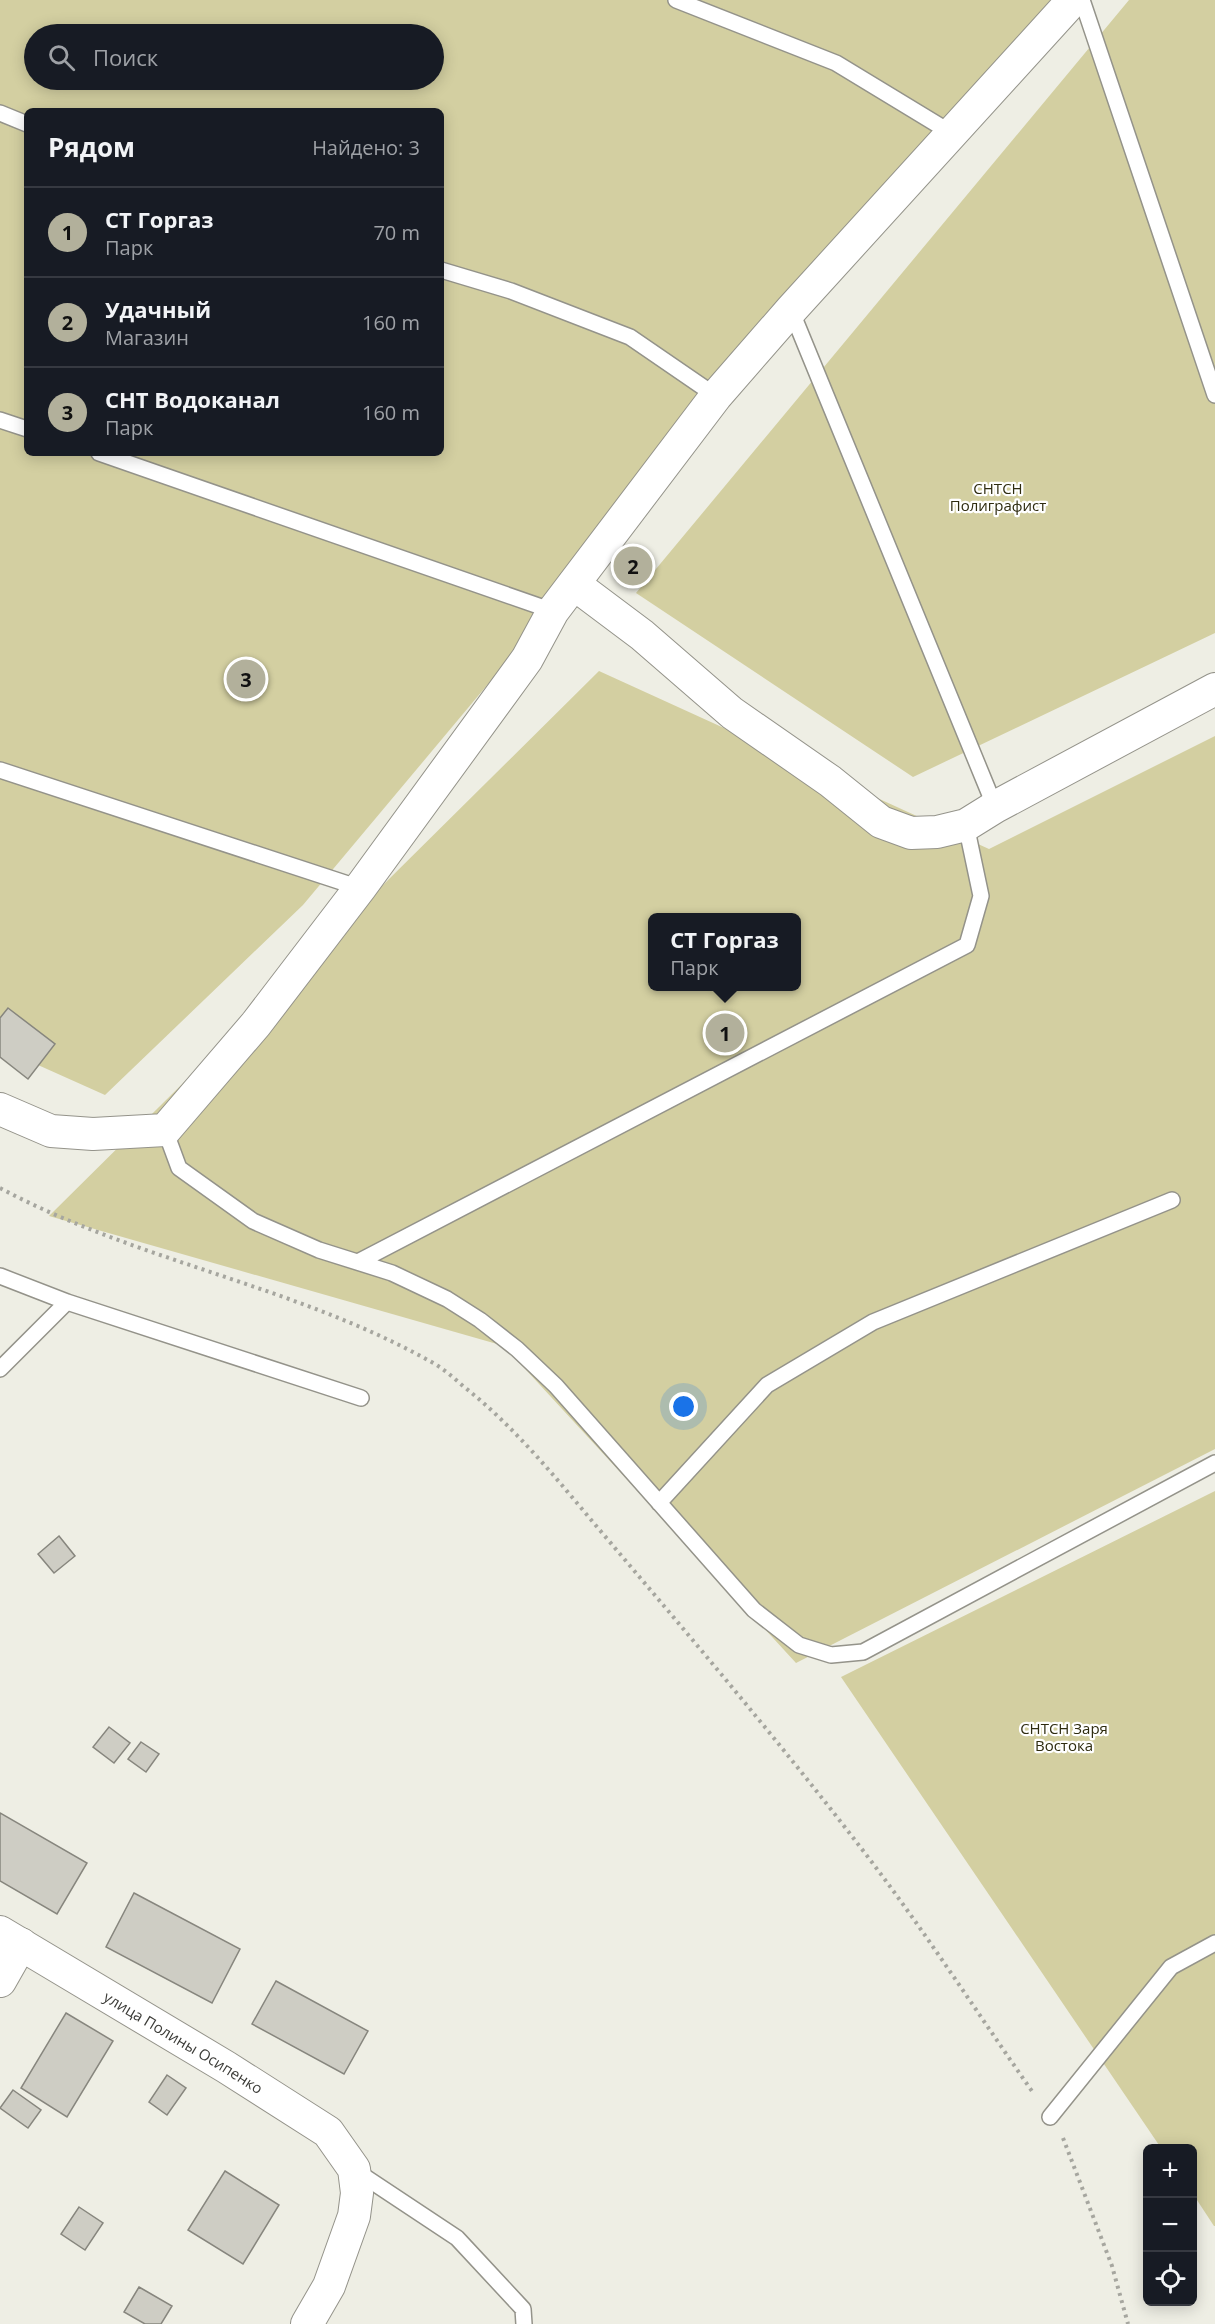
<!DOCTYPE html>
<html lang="ru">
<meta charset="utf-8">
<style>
body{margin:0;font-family:"Open Sans",sans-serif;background:#242831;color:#f1f3f6}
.controls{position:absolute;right:18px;bottom:18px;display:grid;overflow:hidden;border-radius:9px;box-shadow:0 3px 15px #0003}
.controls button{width:54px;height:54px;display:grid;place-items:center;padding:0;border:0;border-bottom:2px solid #363941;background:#171b24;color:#f1f3f6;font:30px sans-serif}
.you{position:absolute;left:684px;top:1407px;width:21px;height:21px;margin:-15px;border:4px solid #fff;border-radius:50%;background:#1a73e8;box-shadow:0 0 0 9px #1a73e833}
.badge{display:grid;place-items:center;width:39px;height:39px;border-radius:50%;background:#b2b09b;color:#111;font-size:20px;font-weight:700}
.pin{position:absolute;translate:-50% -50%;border:3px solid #fff;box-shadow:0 2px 6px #0006}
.popup{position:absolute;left:648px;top:913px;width:153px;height:78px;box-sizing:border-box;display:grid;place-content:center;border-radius:9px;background:#171b24;filter:drop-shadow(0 2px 4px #0005);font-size:20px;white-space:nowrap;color:#9ea1a6}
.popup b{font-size:22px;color:#f1f3f6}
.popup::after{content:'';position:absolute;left:50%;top:100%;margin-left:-12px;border:12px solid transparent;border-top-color:#171b24}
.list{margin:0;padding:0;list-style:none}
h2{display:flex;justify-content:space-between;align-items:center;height:78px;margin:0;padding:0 24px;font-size:26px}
h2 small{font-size:20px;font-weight:400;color:#9ea1a6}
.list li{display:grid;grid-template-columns:39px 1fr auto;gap:18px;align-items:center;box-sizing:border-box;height:90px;padding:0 24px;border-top:2px solid #363941}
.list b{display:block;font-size:22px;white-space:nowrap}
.list p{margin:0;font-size:20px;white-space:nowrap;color:#9ea1a6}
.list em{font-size:20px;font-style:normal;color:#9ea1a6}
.icon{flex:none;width:33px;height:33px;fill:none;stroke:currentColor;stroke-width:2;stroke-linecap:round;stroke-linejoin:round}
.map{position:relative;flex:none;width:1215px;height:2324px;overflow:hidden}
.search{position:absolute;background:#171b24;box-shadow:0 3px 15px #0003;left:24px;top:24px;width:420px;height:66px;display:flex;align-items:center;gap:15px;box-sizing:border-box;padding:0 21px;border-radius:33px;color:#9ea1a6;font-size:22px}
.panel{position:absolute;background:#171b24;box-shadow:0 3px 15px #0003;left:24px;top:108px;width:420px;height:348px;border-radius:9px}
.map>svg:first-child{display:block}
.green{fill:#d3cfa1;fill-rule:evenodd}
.building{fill:#cecdc4;stroke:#87867e;stroke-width:1.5}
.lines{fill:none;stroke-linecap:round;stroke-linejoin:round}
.lane-casing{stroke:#94938a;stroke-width:18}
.street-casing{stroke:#94938a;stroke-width:34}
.path{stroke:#a6a69f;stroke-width:4;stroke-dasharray:3 4.5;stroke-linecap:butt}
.lane{stroke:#fff;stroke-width:15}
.street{stroke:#fff;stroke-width:32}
.labels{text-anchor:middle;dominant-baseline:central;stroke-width:4.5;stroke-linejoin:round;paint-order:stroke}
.park-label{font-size:15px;fill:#2e2b0f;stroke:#fff}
.street-label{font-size:15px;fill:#3c3c38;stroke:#fff}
</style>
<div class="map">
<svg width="1215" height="2324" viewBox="0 0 1215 2324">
<rect width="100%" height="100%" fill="#eeeee4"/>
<path class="green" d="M0,0H1061L303,905L105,1095L0,1048ZM34,34H434V80H34ZM27,111H441V453H27Z
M1129,0H1215V633L913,777L636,593Z
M599,671L989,849L1215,736V1449L796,1663L504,1346L49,1216ZM653,918H797V986H653Z
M1215,1491V2226H1214L1193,2194L1192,2148H1161L841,1677Z"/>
<path class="building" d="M8,1008L55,1044L28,1079L0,1057V1018Z
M59,1536L75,1556L54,1573L38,1554Z
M109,1727L130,1743L114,1763L93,1747Z
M141,1742L159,1754L146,1772L128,1759Z
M0,1813L87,1863L57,1914L0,1881Z
M134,1893L240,1949L212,2003L106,1947Z
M276,1981L368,2031L344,2074L252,2024Z
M66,2013L113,2041L67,2117L21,2088Z
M167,2075L186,2088L167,2115L149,2102Z
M13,2090L41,2110L28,2128L0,2108Z
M225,2171L279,2205L243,2264L188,2230Z
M79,2207L103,2223L85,2250L61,2234Z
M139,2287L172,2306L161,2324H145L124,2312Z"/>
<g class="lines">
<defs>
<path id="lane" d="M676,0L836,63L953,134
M1082,0L1215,395
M0,113L27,124
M441,270L511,291L630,337L716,396
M791,310L995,807
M0,420L27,429
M99,453L553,611
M0,770L360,888
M165,1130L179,1168L253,1221L319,1250L392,1273L447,1299L480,1320L517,1349L556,1386L754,1610L799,1645L831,1655L863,1652L1215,1463
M358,1262L967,945L981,896L966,825
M0,1276L67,1302L0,1369
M67,1302L361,1398
M659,1503L767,1385L873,1322L1172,1200
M1050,2117L1171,1967L1215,1943
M356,2171L457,2238L523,2309L524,2324"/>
<g id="street">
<path d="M574,584L642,635L732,713L830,781L881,822L911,833L937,832L966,825L995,807L1215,689"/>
<path d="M0,1109L51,1131L93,1134L165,1130L256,1024L360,888L527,659L553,611L716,396L791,310L1073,0"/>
<path id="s1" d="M0,1932L226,2067L328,2132L354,2169L357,2193L354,2216L329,2286L307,2324"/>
<path d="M0,1981L21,1944"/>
</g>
</defs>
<use href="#lane" class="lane-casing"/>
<use href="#street" class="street-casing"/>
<path class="path" d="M0,1188C138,1262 298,1286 435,1364C445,1370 454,1378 463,1386C519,1430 563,1487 609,1541C698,1646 787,1751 871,1861C928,1936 980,2017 1034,2094
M1063,2138L1112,2266L1128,2324"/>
<use href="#lane" class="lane"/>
<use href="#street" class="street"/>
</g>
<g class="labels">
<g class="park-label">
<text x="998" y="488">СНТСН<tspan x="998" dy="17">Полиграфист</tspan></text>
<text x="1064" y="1728">СНТСН Заря<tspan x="1064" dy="17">Востока</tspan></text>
</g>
<g class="street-label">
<text stroke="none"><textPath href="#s1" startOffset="214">улица Полины Осипенко</textPath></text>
</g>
</g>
</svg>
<div class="controls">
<button>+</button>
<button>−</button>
<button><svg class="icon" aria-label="locate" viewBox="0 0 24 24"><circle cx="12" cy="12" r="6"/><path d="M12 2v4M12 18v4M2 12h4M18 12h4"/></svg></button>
</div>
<div class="you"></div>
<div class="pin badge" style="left:725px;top:1033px">1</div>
<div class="popup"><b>СТ Горгаз</b>Парк</div>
<div class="pin badge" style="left:633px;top:566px">2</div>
<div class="pin badge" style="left:246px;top:679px">3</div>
<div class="search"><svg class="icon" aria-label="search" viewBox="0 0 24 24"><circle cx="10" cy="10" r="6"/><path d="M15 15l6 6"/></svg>Поиск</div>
<section class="panel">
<h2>Рядом<small>Найдено: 3</small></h2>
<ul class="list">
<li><span class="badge">1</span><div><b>СТ Горгаз</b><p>Парк</p></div><em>70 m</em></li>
<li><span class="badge">2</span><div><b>Удачный</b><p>Магазин</p></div><em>160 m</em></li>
<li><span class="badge">3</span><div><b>СНТ Водоканал</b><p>Парк</p></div><em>160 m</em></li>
</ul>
</section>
</div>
